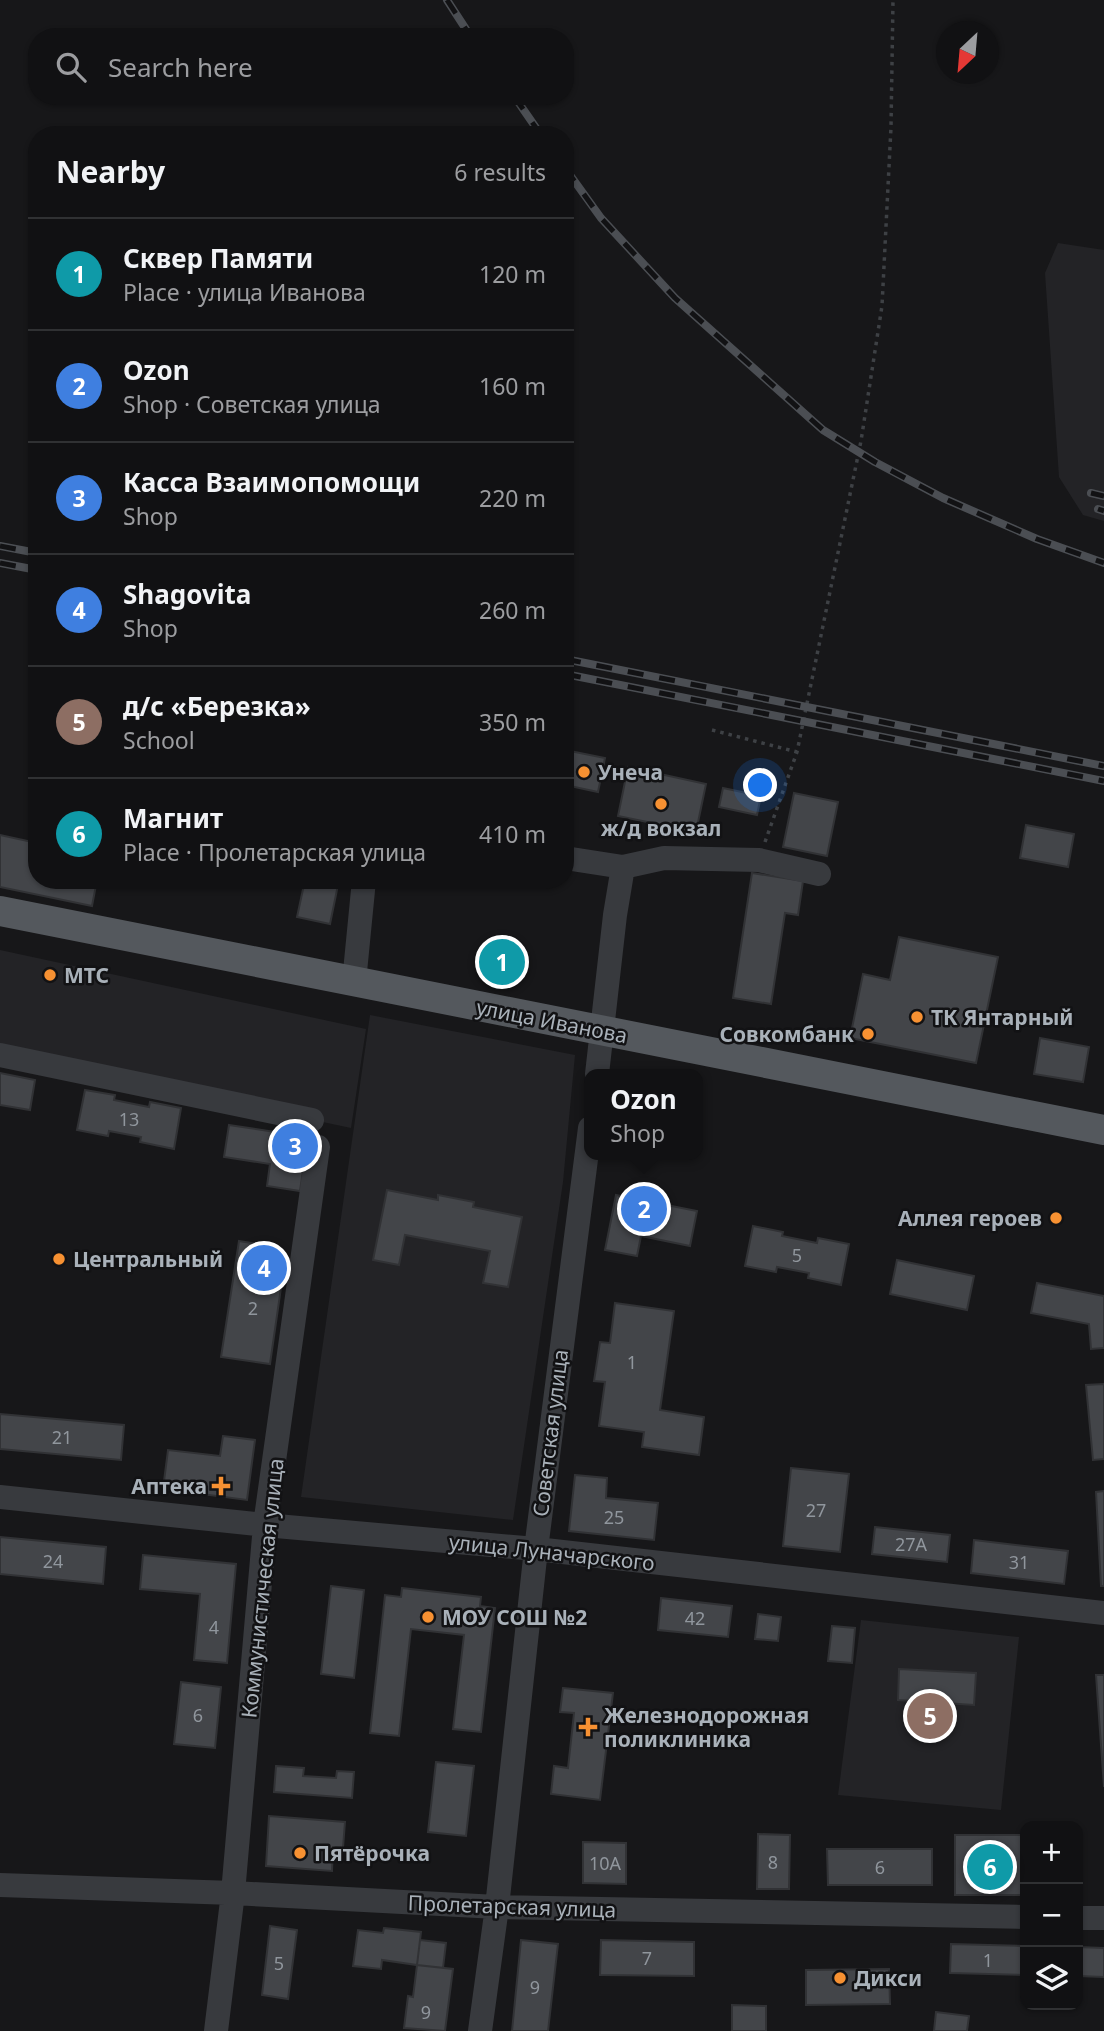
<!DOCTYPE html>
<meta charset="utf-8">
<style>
body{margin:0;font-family:"Noto Sans",sans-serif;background:#1a1a1c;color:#f1f3f6}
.controls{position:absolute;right:21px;bottom:21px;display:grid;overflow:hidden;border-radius:14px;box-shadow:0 2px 5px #0004}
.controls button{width:63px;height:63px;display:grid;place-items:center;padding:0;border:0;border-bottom:2px solid #303133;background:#111113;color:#f1f3f6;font:35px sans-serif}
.compass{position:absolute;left:936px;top:21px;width:63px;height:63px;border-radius:50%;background:#111113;box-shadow:0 2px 5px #0004;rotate:206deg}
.you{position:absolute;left:761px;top:786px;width:24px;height:24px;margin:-18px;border:5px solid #fff;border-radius:50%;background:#1a73e8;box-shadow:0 0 0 10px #1a73e833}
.badge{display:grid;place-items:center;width:46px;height:46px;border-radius:50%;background:#b45309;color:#fff;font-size:23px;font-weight:700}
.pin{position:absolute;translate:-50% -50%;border:4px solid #fff;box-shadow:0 2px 7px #0006}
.popup{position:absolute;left:584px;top:1069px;width:119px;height:91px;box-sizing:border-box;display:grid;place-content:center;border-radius:14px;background:#111113;filter:drop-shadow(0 2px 5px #0005);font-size:23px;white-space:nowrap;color:#9c9da0}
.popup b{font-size:26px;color:#f1f3f6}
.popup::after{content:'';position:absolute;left:50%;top:100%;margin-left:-14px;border:14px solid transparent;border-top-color:#111113}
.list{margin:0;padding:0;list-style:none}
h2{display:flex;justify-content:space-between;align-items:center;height:91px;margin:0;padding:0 28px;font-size:30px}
h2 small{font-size:23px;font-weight:400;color:#9c9da0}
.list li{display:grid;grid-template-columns:46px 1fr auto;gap:21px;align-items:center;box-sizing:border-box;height:112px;padding:0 28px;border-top:2px solid #303133}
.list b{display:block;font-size:26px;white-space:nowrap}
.list p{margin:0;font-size:23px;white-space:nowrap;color:#9c9da0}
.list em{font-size:23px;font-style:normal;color:#9c9da0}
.icon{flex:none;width:38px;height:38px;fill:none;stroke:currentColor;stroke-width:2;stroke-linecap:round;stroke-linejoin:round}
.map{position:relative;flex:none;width:1104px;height:2031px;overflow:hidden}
.search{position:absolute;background:#111113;box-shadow:0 2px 5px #0004;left:28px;top:28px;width:546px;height:77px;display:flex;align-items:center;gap:18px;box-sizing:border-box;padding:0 24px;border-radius:28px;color:#9c9da0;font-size:26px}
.panel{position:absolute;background:#111113;box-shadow:0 2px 5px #0004;left:28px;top:126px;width:546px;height:763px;border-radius:28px}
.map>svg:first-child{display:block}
.built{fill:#232326}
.building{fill:#434549;stroke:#313235;stroke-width:2}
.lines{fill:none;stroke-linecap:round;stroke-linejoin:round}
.path{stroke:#3e4145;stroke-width:3.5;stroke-dasharray:3.5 5;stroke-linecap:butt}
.minor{stroke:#383a3e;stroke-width:24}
.major{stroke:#54585d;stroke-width:30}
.rail-casing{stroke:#4b4e53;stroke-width:8}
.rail{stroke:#121214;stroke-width:5;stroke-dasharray:16;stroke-linecap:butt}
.poi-dot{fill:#f79132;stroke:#121214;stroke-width:2.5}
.labels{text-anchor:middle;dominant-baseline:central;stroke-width:5;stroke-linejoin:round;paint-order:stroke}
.number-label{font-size:18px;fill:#90969d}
.poi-label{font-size:21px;font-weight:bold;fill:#a9b1b9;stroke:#121214;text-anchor:start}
.street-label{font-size:21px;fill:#a9b1b9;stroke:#121214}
</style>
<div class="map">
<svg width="1104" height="2031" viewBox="0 0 1104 2031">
<rect width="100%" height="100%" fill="#171719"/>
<path class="built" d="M1058,243L1104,250V521L1083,515L1059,477L1045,273Z
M0,950L366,1029L351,1128L0,1054Z
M370,1015L575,1055L563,1182L513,1520L301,1497Z
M861,1620L1019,1637L1001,1810L838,1795Z"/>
<path class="building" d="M565,750L605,758L598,792L565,785Z
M628,767L706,784L696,832L618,816Z
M723,788L761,796L757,815L719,807Z
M794,793L838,802L827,856L783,847Z
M1026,825L1074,834L1068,867L1020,858Z
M0,835L37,843V880H97L92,906L0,887Z
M752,873L803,881L798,915L785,913L771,1004L733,998Z
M305,880H339L330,924L297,917Z
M899,937L998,957L976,1063L850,1038L863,974L890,980Z
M1040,1038L1089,1047L1083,1082L1034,1074Z
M0,1073L35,1080L30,1110L0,1105Z
M85,1090L115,1095L114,1100L149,1107L150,1102L181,1108L174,1149L140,1142L141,1137L109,1131L108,1136L77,1130Z
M229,1125L308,1137L300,1191L267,1186L270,1164L224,1157Z
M387,1190L438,1200V1195L474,1202L473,1207L522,1217L508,1287L483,1283L490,1251L405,1235L399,1265L373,1260Z
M616,1195L697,1211L690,1246L641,1236L637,1256L605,1250Z
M753,1226L783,1232L782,1236L817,1243L818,1238L849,1244L841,1285L808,1278L809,1273L777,1267L776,1272L745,1266Z
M239,1241L264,1245L263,1257L285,1260L270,1364L221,1357Z
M897,1260L974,1276L967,1310L890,1294Z
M1037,1283L1104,1296V1348L1091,1349L1089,1324L1031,1313Z
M615,1303L674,1311L660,1410L704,1417L699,1455L642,1447L644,1432L599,1426L605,1382L594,1381L600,1342L610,1343Z
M1104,1384V1459L1093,1460L1086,1385Z
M0,1414L124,1425L121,1460L0,1449Z
M223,1436L255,1440L247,1500L163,1489L168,1450L220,1456Z
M791,1468L849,1474L840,1552L783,1546Z
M575,1475L607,1478L606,1498L658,1503L654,1540L569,1531Z
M1104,1491V1586H1101L1096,1492Z
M875,1527L950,1535L947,1562L872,1554Z
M0,1537L106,1547L103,1584L0,1574Z
M974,1540L1068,1551L1064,1584L971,1573Z
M143,1555L236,1564L227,1663L194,1660L200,1594L140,1589Z
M331,1586L364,1590L354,1678L321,1674Z
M402,1588L481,1597L480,1606L495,1608L481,1732L453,1729L464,1635L411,1629L399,1736L370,1733L385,1595L401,1597Z
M661,1598L732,1606L728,1637L658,1630Z
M758,1614L781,1617L778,1641L755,1639Z
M832,1626L855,1628L852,1663L828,1661Z
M899,1669L976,1673L974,1705L898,1700Z
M1096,1675H1104V1787Z
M181,1682L221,1687L215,1748L174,1744Z
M563,1688L613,1693L600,1800L551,1794L554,1766L568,1768L574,1713L560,1712Z
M436,1762L474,1766L466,1836L428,1832Z
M276,1766L304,1768L303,1776L336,1778L337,1771L354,1772L352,1798L274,1792Z
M269,1816L345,1822L343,1848L333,1847L332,1871L266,1866Z
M758,1834L790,1835L789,1889H757Z
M955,1835H1025V1895H955Z
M583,1842L626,1843V1884L583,1883Z
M827,1849H932V1885H828Z
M270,1926L297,1930L288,1999L262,1995Z
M384,1928L421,1932L417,1965L382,1960L381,1969L353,1966L358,1930L383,1933Z
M420,1940L446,1943L443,1968L417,1965Z
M521,1940L558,1944L548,2031H512Z
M601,1940L694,1942V1976L600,1975Z
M951,1944L1025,1946V1975L950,1973Z
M1078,1947L1104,1948V1977L1078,1976Z
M417,1965L453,1969L445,2031L404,2028L408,1996L413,1997Z
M889,1969L890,2004L806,2005V1970Z
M732,2005L766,2006V2031H732Z
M936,2012L969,2016L967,2031H934Z"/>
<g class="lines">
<path class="path" d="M712,730L797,752
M765,842L797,752L861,441L882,306L891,127L893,0"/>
<path class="minor" d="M565,858L623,867L664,858L759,860L819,874
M354,982L364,880
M0,1055L312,1120
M597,1074L615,915L623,867
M0,1497L265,1525L536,1549L1104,1613
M0,1885L233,1893L497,1907L1025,1917
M1078,1918H1104
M216,2031L233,1893L265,1525L318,1147
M480,2031L497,1907L536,1549L590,1128"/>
<path class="major" d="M0,911L1104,1130"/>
<defs>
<path id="rail" d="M447,0L471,37
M514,96L541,135
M565,168L601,218L675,298L823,430L875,462L943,498L1037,539L1104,563
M1091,493L1104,496
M1098,509L1104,511
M0,546L37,553
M0,563L37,570
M565,659L1104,766
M565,674L1104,781"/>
</defs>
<use href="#rail" class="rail-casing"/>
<use href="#rail" class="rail"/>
</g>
<g class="poi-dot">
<circle cx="584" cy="772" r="7"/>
<circle cx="661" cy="804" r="7"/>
<circle cx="50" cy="975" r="7"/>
<circle cx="917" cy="1017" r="7"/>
<circle cx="868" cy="1034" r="7"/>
<circle cx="1056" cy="1218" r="7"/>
<circle cx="59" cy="1259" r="7"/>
<path d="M217.5 1475.5h7v7h7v7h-7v7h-7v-7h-7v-7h7z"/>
<circle cx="428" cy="1617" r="7"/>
<path d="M584.5 1716.5h7v7h7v7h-7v7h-7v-7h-7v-7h7z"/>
<circle cx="300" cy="1853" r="7"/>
<circle cx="840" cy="1978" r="7"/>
</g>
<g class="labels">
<g class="number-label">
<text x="129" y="1119">13</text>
<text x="797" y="1255">5</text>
<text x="253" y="1308">2</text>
<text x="632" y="1362">1</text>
<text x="62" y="1437">21</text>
<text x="816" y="1510">27</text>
<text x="614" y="1517">25</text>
<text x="911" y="1544">27А</text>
<text x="53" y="1561">24</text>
<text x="1019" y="1562">31</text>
<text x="695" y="1618">42</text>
<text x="214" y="1627">4</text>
<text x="198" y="1715">6</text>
<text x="773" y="1862">8</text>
<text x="605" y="1863">10А</text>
<text x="880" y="1867">6</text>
<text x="647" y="1958">7</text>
<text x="988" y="1960">1</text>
<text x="279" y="1963">5</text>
<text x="535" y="1987">9</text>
<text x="426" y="2012">9</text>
</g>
<g class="poi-label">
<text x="598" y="772">Унеча</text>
<text x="661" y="828" text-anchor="middle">ж/д вокзал</text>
<text x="64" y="975">МТС</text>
<text x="931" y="1017">ТК Янтарный</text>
<text x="854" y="1034" text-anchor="end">Совкомбанк</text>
<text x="1042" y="1218" text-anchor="end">Аллея героев</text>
<text x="73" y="1259">Центральный</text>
<text x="207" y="1486" text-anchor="end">Аптека</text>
<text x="442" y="1617">МОУ СОШ №2</text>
<text x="604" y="1715">Железнодорожная<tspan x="604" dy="24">поликлиника</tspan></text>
<text x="314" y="1853">Пятёрочка</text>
<text x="854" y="1978">Дикси</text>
</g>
<g class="street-label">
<text transform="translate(552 1021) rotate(11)">улица Иванова</text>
<text transform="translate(550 1433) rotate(-83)">Советская улица</text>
<text transform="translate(552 1552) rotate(6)">улица Луначарского</text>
<text transform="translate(262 1588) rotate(-84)">Коммунистическая улица</text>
<text transform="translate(512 1906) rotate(2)">Пролетарская улица</text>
</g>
</g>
</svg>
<div class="controls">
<button>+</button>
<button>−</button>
<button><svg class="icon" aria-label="layers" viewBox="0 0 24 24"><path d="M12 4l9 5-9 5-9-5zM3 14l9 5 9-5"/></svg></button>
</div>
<svg class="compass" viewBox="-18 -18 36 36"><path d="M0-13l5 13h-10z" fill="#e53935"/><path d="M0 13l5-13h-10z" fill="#9c9da0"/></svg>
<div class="you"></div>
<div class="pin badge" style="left:502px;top:962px;background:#0f9aa8">1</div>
<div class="pin badge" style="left:644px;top:1209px;background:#3f7fe0">2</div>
<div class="popup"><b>Ozon</b>Shop</div>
<div class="pin badge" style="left:295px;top:1146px;background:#3f7fe0">3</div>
<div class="pin badge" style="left:264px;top:1268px;background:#3f7fe0">4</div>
<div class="pin badge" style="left:930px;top:1716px;background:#8d6e63">5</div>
<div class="pin badge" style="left:990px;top:1867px;background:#0f9aa8">6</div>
<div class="search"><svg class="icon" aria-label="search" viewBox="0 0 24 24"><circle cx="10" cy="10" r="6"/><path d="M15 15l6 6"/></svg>Search here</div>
<section class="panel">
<h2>Nearby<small>6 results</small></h2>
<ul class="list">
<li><span class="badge" style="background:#0f9aa8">1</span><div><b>Сквер Памяти</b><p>Place · улица Иванова</p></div><em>120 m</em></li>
<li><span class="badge" style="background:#3f7fe0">2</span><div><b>Ozon</b><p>Shop · Советская улица</p></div><em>160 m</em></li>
<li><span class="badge" style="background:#3f7fe0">3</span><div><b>Касса Взаимопомощи</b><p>Shop</p></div><em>220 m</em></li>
<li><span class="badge" style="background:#3f7fe0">4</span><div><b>Shagovita</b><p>Shop</p></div><em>260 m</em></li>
<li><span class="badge" style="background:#8d6e63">5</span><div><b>д/с «Березка»</b><p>School</p></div><em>350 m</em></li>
<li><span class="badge" style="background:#0f9aa8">6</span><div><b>Магнит</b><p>Place · Пролетарская улица</p></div><em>410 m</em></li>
</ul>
</section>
</div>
